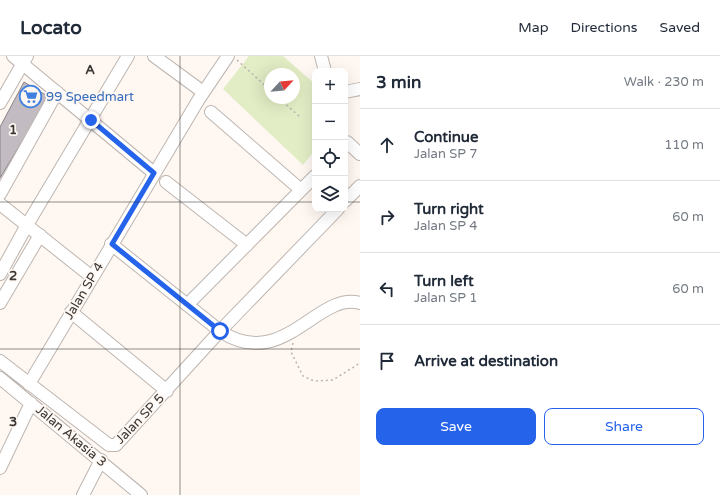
<!DOCTYPE html>
<meta charset="utf-8">
<style>
body{margin:0;font-family:"Varela Round",sans-serif;background:#f6f6f7;color:#1f2937}
.controls{position:absolute;right:12px;top:12px;display:grid;overflow:hidden;border-radius:8px;box-shadow:0 4px 16px #0002}
.controls button{width:36px;height:36px;display:grid;place-items:center;padding:0;border:0;border-bottom:1px solid #e0e1e3;background:#fff;color:#1f2937;font:20px sans-serif}
.compass{position:absolute;left:264px;top:12px;width:36px;height:36px;border-radius:50%;background:#fff;box-shadow:0 4px 16px #0002;rotate:64deg}
.stop{position:absolute;width:12px;height:12px;margin:-9px;border:3px solid #2563eb;border-radius:50%;background:#fff}
.stop.end{background:#2563eb;border-color:#fff;box-shadow:0 1px 4px #0008}
.list{margin:0;padding:0;list-style:none}
h2{display:flex;justify-content:space-between;align-items:center;height:52px;margin:0;padding:0 16px;font-size:17px}
h2 small{font-size:13px;font-weight:400;color:#747a83}
.list li{display:grid;grid-template-columns:26px 1fr auto;gap:12px;align-items:center;box-sizing:border-box;height:72px;padding:0 16px;border-top:1px solid #e0e1e3}
.list b{display:block;font-size:15px;white-space:nowrap}
.list p{margin:0;font-size:13px;white-space:nowrap;color:#747a83}
.list em{font-size:13px;font-style:normal;color:#747a83}
.actions{display:flex;gap:8px;padding:12px 16px}
.actions a{flex:1;padding:9px 0;border:1px solid #2563eb;border-radius:8px;text-align:center;font-size:14px;color:#2563eb}
.actions .main{background:#2563eb;color:#fff}
.icon{flex:none;width:22px;height:22px;fill:none;stroke:currentColor;stroke-width:2;stroke-linecap:round;stroke-linejoin:round}
.map{position:relative;flex:none;width:360px;height:439px;overflow:hidden}
header{display:flex;align-items:center;gap:24px;box-sizing:border-box;height:56px;padding:0 20px;background:#fff;border-bottom:1px solid #e0e1e3}
header strong{font-size:19px}
nav{display:flex;gap:22px;margin-inline-start:auto;font-size:14px}
main{display:flex}
aside{flex:1;background:#fff}
.map>svg:first-child{display:block}
.green{fill:#e2edc5;fill-rule:evenodd}
.building{fill:#c2bbc1;stroke:#888187}
.lines{fill:none;stroke-linecap:round;stroke-linejoin:round}
.minor-casing{stroke:#bdb5b0;stroke-width:14}
.path{stroke:#bab3af;stroke-width:1.5;stroke-dasharray:2 3;stroke-linecap:butt}
.minor{stroke:#fff;stroke-width:12}
.route{stroke:#2563eb;stroke-width:5}
.grid{fill:none;stroke:#393634;stroke-width:1;stroke-opacity:0.55}
.labels{text-anchor:middle;dominant-baseline:central;stroke-width:3.5;stroke-linejoin:round;paint-order:stroke}
.shop-label{font-size:13px;fill:#366cbe;stroke:#fff7f1;text-anchor:start}
.street-label{font-size:13px;fill:#393634;stroke:#fff7f1}
.grid-label{font-size:13px;text-anchor:middle;font-weight:bold;fill:#393634;stroke:#fff7f1;stroke-width:3.5;stroke-linejoin:round;paint-order:stroke}
</style>
<header>
<strong>Locato</strong>
<nav><a>Map</a><a>Directions</a><a>Saved</a></nav>
</header>
<main>
<div class="map">
<svg width="360" height="439" viewBox="0 0 360 439">
<rect width="100%" height="100%" fill="#fff7f1"/>
<path class="green" d="M249,0H283L315,28V94L303,109L223,33ZM270,18H294V42H270Z"/>
<path class="building" d="M24,26L49,41L0,122V71Z"/>
<g class="lines">
<defs>
<path id="minor" d="M13,0L154,117
M154,0L203,36
M321,0L325,15
M345,36L360,33
M0,47L27,0
M211,56L301,134
M345,88L347,86L360,98
M166,126L247,189
M0,138L57,36
M345,145L360,130
M0,148L92,221
M111,188L220,275C283,317 317,235 360,247
M0,218L27,169L128,0
M0,247L40,179
M187,249L315,120
M71,256L167,335
M0,305L109,389H116L220,275L338,153
M0,322L141,439
M29,328L199,43L228,0
M0,412L31,347
M83,439L101,404"/>
</defs>
<use href="#minor" class="minor-casing"/>
<path class="path" d="M237,4L270,34
M279,42L301,62
M293,287L291,296L303,320L314,325L333,324L360,307"/>
<use href="#minor" class="minor"/>
</g>
<g class="lines">
<path class="route" d="M91,64L154,117L112,188L220,275"/>
</g>
<path class="grid" d="M180,0V439M0,146H315M345,146H360M0,293H360"/>
<defs>
<symbol id="supermarket-ring" viewBox="-11 -11 22 22"><circle r="9.5" fill="#fff7f1" stroke="#3f7fe0" stroke-width="1.5"/><path d="M-6-5.5h2.5l.6 2H6L4.5 2H-2.5L-4.4-4H-6ZM-1.5 3.2a1.3 1.3 0 1 0 .1 0ZM3 3.2a1.3 1.3 0 1 0 .1 0Z" fill="#3f7fe0"/></symbol>
</defs>
<g fill-rule="evenodd">
<use href="#supermarket-ring" x="18" y="28" width="25" height="25"/>
</g>
<g class="labels">
<g class="shop-label">
<text x="46" y="41">99 Speedmart</text>
</g>
<g class="street-label">
<text transform="translate(84 235) rotate(-59)">Jalan SP 4</text>
<text transform="translate(140 363) rotate(-46)">Jalan SP 5</text>
<text transform="translate(71 380) rotate(40)">Jalan Akasia 3</text>
</g>
</g>
<g class="grid-label">
<text x="90" y="18">A</text>
<text x="13" y="78">1</text>
<text x="13" y="224">2</text>
<text x="13" y="370">3</text>
</g>
</svg>
<div class="controls">
<button>+</button>
<button>−</button>
<button><svg class="icon" aria-label="locate" viewBox="0 0 24 24"><circle cx="12" cy="12" r="6"/><path d="M12 2v4M12 18v4M2 12h4M18 12h4"/></svg></button>
<button><svg class="icon" aria-label="layers" viewBox="0 0 24 24"><path d="M12 4l9 5-9 5-9-5zM3 14l9 5 9-5"/></svg></button>
</div>
<svg class="compass" viewBox="-18 -18 36 36"><path d="M0-13l5 13h-10z" fill="#e53935"/><path d="M0 13l5-13h-10z" fill="#747a83"/></svg>
<div class="stop" style="left:220px;top:275px"></div>
<div class="stop end" style="left:91px;top:64px"></div>
</div>
<aside>
<h2>3 min<small>Walk · 230 m</small></h2>
<ul class="list">
<li><svg class="icon" aria-label="ahead" viewBox="0 0 24 24"><path d="M12 20V5M6 11l6-6 6 6"/></svg><div><b>Continue</b><p>Jalan SP 7</p></div><em>110 m</em></li>
<li><svg class="icon" aria-label="right" viewBox="0 0 24 24"><path d="M7 20v-9h11M14 6l5 5-5 5"/></svg><div><b>Turn right</b><p>Jalan SP 4</p></div><em>60 m</em></li>
<li><svg class="icon" aria-label="left" viewBox="0 0 24 24"><path d="M17 20v-9H6M10 6l-5 5 5 5"/></svg><div><b>Turn left</b><p>Jalan SP 1</p></div><em>60 m</em></li>
<li><svg class="icon" aria-label="arrive" viewBox="0 0 24 24"><path d="M6 21V4h12l-3 4 3 4H6"/></svg><div><b>Arrive at destination</b></div></li>
</ul>
<div class="actions"><a class="main">Save</a><a>Share</a></div>
</aside>
</main>
